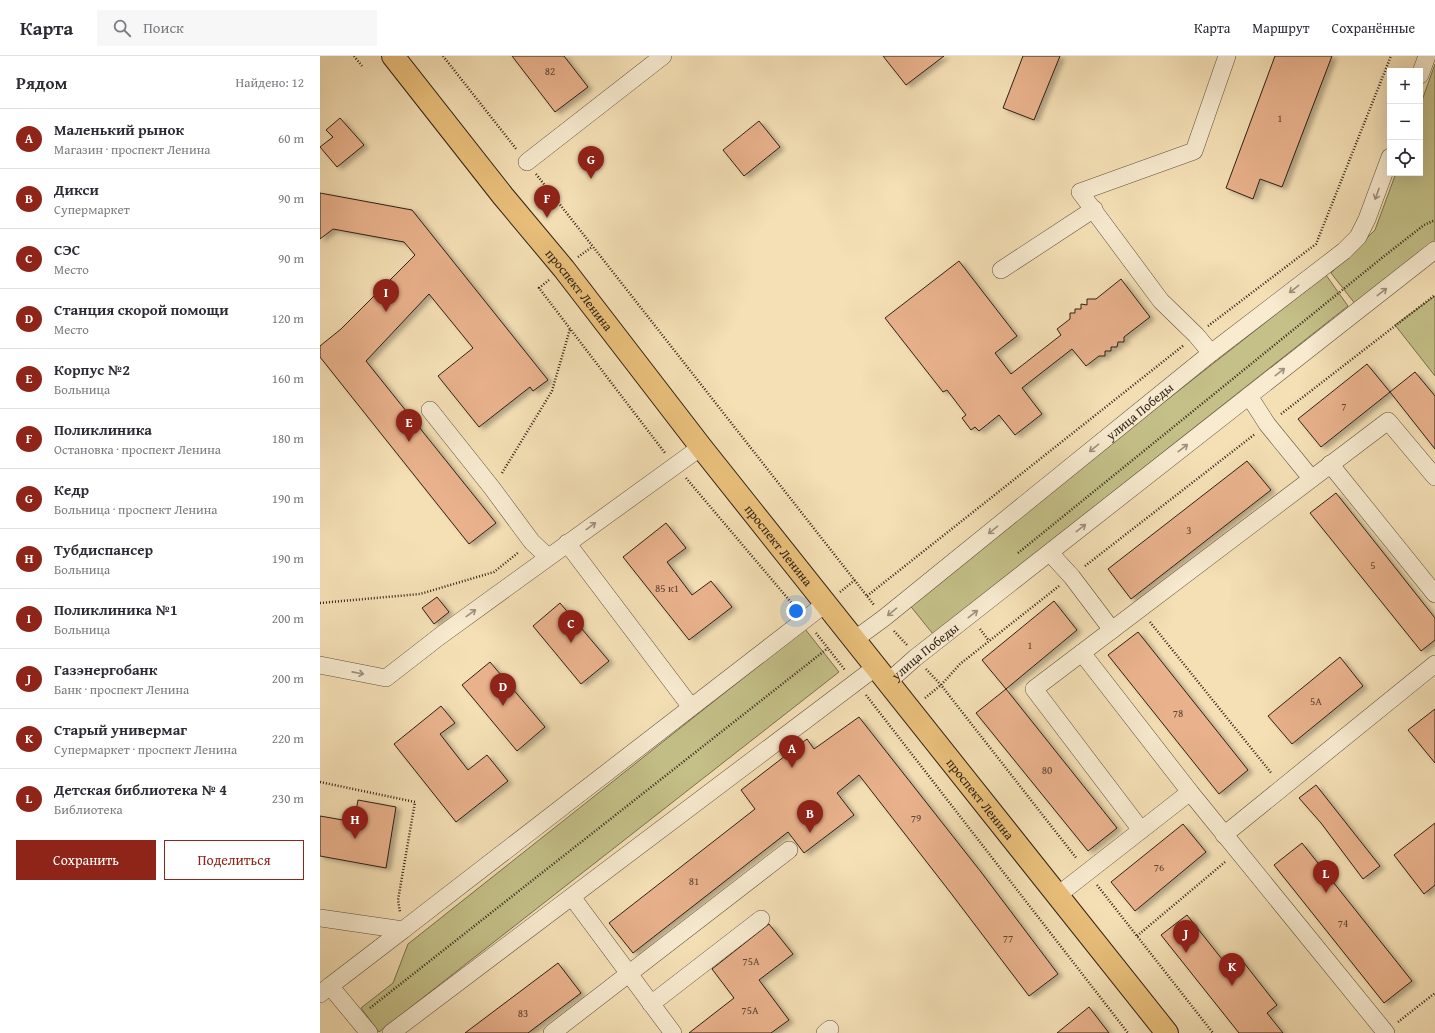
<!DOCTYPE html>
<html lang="ru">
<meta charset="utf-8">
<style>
body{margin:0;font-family:"Gentium Book Plus",serif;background:#f7f7f7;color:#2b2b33}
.controls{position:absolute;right:12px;top:12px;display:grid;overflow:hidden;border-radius:0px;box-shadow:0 4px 16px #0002}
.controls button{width:36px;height:36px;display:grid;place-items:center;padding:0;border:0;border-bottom:1px solid #e1e1e2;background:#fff;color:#2b2b33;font:20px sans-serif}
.you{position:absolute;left:476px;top:555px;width:14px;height:14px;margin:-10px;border:3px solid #fff;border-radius:50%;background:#1a73e8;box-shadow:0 0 0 6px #1a73e833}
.badge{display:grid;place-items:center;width:26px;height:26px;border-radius:50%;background:#8f2418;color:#fff;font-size:13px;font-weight:700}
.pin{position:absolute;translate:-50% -33px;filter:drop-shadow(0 1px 2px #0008)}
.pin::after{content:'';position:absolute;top:21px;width:14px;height:12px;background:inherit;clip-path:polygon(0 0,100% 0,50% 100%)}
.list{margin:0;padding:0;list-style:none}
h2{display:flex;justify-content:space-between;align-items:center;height:52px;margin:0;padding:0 16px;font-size:17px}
h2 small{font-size:13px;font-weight:400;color:#7c7c81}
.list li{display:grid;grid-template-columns:26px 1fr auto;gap:12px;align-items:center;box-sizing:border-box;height:60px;padding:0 16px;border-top:1px solid #e1e1e2}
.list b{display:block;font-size:15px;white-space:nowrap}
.list p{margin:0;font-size:13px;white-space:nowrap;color:#7c7c81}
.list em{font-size:13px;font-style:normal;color:#7c7c81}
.actions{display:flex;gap:8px;padding:12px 16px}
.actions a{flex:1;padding:9px 0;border:1px solid #8f2418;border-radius:0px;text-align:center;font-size:14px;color:#8f2418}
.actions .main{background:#8f2418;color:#fff}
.icon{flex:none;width:22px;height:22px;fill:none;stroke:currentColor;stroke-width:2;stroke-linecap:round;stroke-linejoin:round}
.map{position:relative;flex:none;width:1115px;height:977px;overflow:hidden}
header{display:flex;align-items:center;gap:24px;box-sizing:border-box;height:56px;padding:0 20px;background:#fff;border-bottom:1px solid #e1e1e2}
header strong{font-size:19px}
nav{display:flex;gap:22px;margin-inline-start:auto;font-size:14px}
.search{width:280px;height:36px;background:#f7f7f7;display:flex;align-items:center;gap:10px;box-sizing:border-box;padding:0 14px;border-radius:0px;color:#7c7c81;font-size:15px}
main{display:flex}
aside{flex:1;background:#fff}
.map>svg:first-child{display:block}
.green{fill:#c4c088;stroke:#79704e}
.building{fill:#e9b28c;stroke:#2e2015;filter:url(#shadow)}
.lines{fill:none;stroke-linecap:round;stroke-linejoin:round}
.minor-casing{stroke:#60503d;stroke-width:18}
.major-casing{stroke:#2e2015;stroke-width:24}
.path{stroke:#2e2015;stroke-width:2.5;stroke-dasharray:1 2;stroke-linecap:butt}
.minor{stroke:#f8ebd0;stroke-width:17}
.major{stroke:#eac07b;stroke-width:22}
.oneway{stroke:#9d907c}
.labels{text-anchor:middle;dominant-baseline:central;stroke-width:3;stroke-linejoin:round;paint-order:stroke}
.number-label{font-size:11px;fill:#5d4433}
.street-label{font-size:13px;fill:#2e2015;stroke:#f8ebd0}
</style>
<header>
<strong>Карта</strong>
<div class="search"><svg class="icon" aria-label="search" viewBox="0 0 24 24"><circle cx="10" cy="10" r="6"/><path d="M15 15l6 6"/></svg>Поиск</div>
<nav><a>Карта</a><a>Маршрут</a><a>Сохранённые</a></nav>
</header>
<main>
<aside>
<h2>Рядом<small>Найдено: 12</small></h2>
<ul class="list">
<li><span class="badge">A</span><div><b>Маленький рынок</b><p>Магазин · проспект Ленина</p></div><em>60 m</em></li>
<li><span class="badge">B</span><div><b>Дикси</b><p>Супермаркет</p></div><em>90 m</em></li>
<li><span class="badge">C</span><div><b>СЭС</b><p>Место</p></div><em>90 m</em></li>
<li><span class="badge">D</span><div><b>Станция скорой помощи</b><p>Место</p></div><em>120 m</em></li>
<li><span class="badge">E</span><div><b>Корпус №2</b><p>Больница</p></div><em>160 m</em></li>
<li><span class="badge">F</span><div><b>Поликлиника</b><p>Остановка · проспект Ленина</p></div><em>180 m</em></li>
<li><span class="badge">G</span><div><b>Кедр</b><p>Больница · проспект Ленина</p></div><em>190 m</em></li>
<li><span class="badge">H</span><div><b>Тубдиспансер</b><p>Больница</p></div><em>190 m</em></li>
<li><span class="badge">I</span><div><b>Поликлиника №1</b><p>Больница</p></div><em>200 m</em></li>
<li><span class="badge">J</span><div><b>Газэнергобанк</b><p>Банк · проспект Ленина</p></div><em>200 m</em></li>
<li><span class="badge">K</span><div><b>Старый универмаг</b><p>Супермаркет · проспект Ленина</p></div><em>220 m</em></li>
<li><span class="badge">L</span><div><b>Детская библиотека № 4</b><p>Библиотека</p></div><em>230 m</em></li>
</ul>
<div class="actions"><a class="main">Сохранить</a><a>Поделиться</a></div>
</aside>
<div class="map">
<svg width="1115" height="977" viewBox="0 0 1115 977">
<defs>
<filter id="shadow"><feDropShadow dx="4.5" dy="2.5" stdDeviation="2" flood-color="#0004"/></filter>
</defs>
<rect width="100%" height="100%" fill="#f5e0b6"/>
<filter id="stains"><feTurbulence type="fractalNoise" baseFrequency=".005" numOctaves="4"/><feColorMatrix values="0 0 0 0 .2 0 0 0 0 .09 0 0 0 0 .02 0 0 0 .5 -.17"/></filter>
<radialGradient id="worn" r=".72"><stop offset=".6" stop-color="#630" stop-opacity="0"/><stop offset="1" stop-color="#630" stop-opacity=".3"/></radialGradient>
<path class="green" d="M1115,8V186L1036,249L1011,217L1055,174L1076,117H1100V50Z
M1006,219L1028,250L613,578L588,547Z
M1115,240V320L1075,269Z
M485,573L519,616L59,976L41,952L73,927L88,888Z"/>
<path class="building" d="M192,0H244L268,31L235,56Z
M563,0H624L586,29Z
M703,0H740L714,64L683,52Z
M955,0H1012L962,131L940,123L933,143L906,132Z
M20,62L44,89L17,111L0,91L13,81L6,74Z
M439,65L460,91L424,120L403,94Z
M0,137L92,154L228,324L213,335L210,331L159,371L118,320L153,292L109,238L46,305L176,467L149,488L0,301V290L21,273L95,199L84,186L13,173L0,183Z
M639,205L697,280L675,297L691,318L741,279L737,273L750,263V257H755V253H761V248L767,249V243H776L801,223L830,261L804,281V286H798L797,291H791V295H785V300H779L766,310L752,293L702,332L722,358L695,379L679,359L659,375L655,371L651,374L642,362L646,359L627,334L623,336L565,262Z
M1047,308L1070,336L1001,391L978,363Z
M1095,316L1115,340V393L1070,336Z
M927,405L951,434L811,543L788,513Z
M1016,437L1115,562V584L1101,595L990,457Z
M346,467L366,492L347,506L372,539L391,525L412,551L369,584L303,501Z
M117,541L129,556L114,568L102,552Z
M734,545L757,574L686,633L662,604Z
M240,547L289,605L261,628L213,570Z
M818,576L928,714L899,738L788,599Z
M1020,601L1043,630L972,688L948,660Z
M170,606L225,671L197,695L142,629Z
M686,633L797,772L768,795L656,657Z
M121,650L135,667L120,678L148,714L167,699L188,725L136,766L74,688Z
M1115,653V707L1088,674Z
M539,661L661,816L738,918L709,940L630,836L539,719L517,737L534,759L484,797L468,776L313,897L289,867L435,753L421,734L487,683L494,693Z
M996,729L1060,810L1043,823L1001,767L979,742Z
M38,744L76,751L66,812L0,800V760L34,766Z
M1115,767V829L1104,838L1074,799Z
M863,768L886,796L815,855L791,826Z
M982,787L1092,925L1064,947L954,809Z
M867,859L909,912L921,903L957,949L947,957L963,977H919L841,879Z
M449,868L473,898L439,924L469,964L451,977H369L414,942L392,913Z
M238,907L261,937L208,977H145Z
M769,951L789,977H737Z"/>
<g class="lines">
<defs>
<g id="minor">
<path d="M1100,19L1107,0"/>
<path d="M207,106L343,0"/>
<path d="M681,214L774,153"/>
<path d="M891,297L876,279L841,245L760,136L874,95L907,0"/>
<path d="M929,340L947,368L991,422"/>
<path d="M110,354L172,432L212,486L228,501"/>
<path d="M1010,408L1115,538"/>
<path d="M247,487L371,651"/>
<path d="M730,497L752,521L792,574"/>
<path id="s1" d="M534,584L564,562L891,297L1024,195L1038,181L1047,163L1070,101"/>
<path d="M762,597L870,736"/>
<path d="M0,609L66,622L120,580L381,391"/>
<path id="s2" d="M568,626L595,602L1115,194"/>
<path d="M821,774L714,633L1068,365L1115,421"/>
<path d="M904,779L1115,608"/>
<path d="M738,839L870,736L1066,977"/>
<path d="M252,841L353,977"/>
<path d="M0,862L83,874L505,548"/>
<path d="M10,930L83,874"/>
<path d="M0,938L10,930L49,977"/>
<path d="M331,948L441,863"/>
<path d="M71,977L556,611"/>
<path d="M232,977L469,794"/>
<path d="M505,977L510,973"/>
</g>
<g id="major">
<path id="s3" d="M73,0L183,140L244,213L381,391L847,977"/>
</g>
</defs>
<use href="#minor" class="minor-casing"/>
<use href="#major" class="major-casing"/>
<path class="path" d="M34,0L42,10
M123,0L197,94
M216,118L554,549
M258,201L272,191
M229,224L219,232L345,397
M888,270L996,188L1071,0
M961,358L1115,239
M182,417L232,335L250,273
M366,422L475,551
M698,497L1063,201L1104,169L1115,164
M765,510L935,378
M520,536L535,524
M547,540L864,289
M0,547L100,538L174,516L199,496
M830,566L952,718
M660,573L669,585
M574,575L587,589
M496,577L525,614
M606,613L621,629L757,803
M546,639L808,977
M605,642L621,629L640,608L739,530
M0,726L95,746L78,844L80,856
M777,829L893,977
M817,880L905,806
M50,952L508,592
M1078,966L1115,937"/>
<use href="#minor" class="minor"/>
<use href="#major" class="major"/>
</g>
<defs><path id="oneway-shaft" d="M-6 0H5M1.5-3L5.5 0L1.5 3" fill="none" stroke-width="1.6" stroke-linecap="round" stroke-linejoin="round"/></defs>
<g class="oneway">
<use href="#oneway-shaft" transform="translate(1057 138) rotate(110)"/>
<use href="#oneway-shaft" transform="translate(974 233) rotate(142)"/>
<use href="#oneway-shaft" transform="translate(1062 236) rotate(-38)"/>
<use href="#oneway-shaft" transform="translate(960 316) rotate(-38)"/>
<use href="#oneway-shaft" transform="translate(774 392) rotate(141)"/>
<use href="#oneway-shaft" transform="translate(863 392) rotate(-38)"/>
<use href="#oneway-shaft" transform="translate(271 470) rotate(-36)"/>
<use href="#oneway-shaft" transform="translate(761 472) rotate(-38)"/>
<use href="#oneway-shaft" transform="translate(673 474) rotate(141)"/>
<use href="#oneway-shaft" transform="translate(572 556) rotate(141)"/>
<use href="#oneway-shaft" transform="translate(151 557) rotate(-36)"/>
<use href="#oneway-shaft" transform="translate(653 558) rotate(-38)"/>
<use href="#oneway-shaft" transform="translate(38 617) rotate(11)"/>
</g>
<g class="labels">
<g class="number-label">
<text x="230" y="15">82</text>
<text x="960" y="62">1</text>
<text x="1024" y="350">7</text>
<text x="869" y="474">3</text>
<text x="1053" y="509">5</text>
<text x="347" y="532">85 к1</text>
<text x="710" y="589">1</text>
<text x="996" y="645">5А</text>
<text x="858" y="657">78</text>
<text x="727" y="714">80</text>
<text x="596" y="762">79</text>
<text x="839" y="811">76</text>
<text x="374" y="825">81</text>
<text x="1023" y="867">74</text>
<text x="688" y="882">77</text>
<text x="431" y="905">75А</text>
<text x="430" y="954">75А</text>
<text x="203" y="957">83</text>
</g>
<g class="street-label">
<text stroke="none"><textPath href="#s3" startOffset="299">проспект Ленина</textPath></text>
<text stroke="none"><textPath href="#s1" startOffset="366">улица Победы</textPath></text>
<text stroke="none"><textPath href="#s3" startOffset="623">проспект Ленина</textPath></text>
<text stroke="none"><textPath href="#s2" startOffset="48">улица Победы</textPath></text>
<text stroke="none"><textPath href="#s3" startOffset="947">проспект Ленина</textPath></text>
</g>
</g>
<rect width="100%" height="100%" filter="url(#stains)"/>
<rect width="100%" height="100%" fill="url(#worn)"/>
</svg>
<div class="controls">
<button>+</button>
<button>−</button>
<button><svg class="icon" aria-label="locate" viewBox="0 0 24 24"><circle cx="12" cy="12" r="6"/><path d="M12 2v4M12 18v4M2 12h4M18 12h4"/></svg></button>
</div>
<div class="you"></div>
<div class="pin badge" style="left:472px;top:712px">A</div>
<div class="pin badge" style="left:490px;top:777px">B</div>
<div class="pin badge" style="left:251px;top:587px">C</div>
<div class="pin badge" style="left:183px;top:650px">D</div>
<div class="pin badge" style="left:89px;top:386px">E</div>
<div class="pin badge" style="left:227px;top:162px">F</div>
<div class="pin badge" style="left:271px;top:123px">G</div>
<div class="pin badge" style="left:35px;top:783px">H</div>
<div class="pin badge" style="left:66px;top:256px">I</div>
<div class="pin badge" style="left:866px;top:897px">J</div>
<div class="pin badge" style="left:912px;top:930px">K</div>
<div class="pin badge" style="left:1006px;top:837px">L</div>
</div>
</main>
